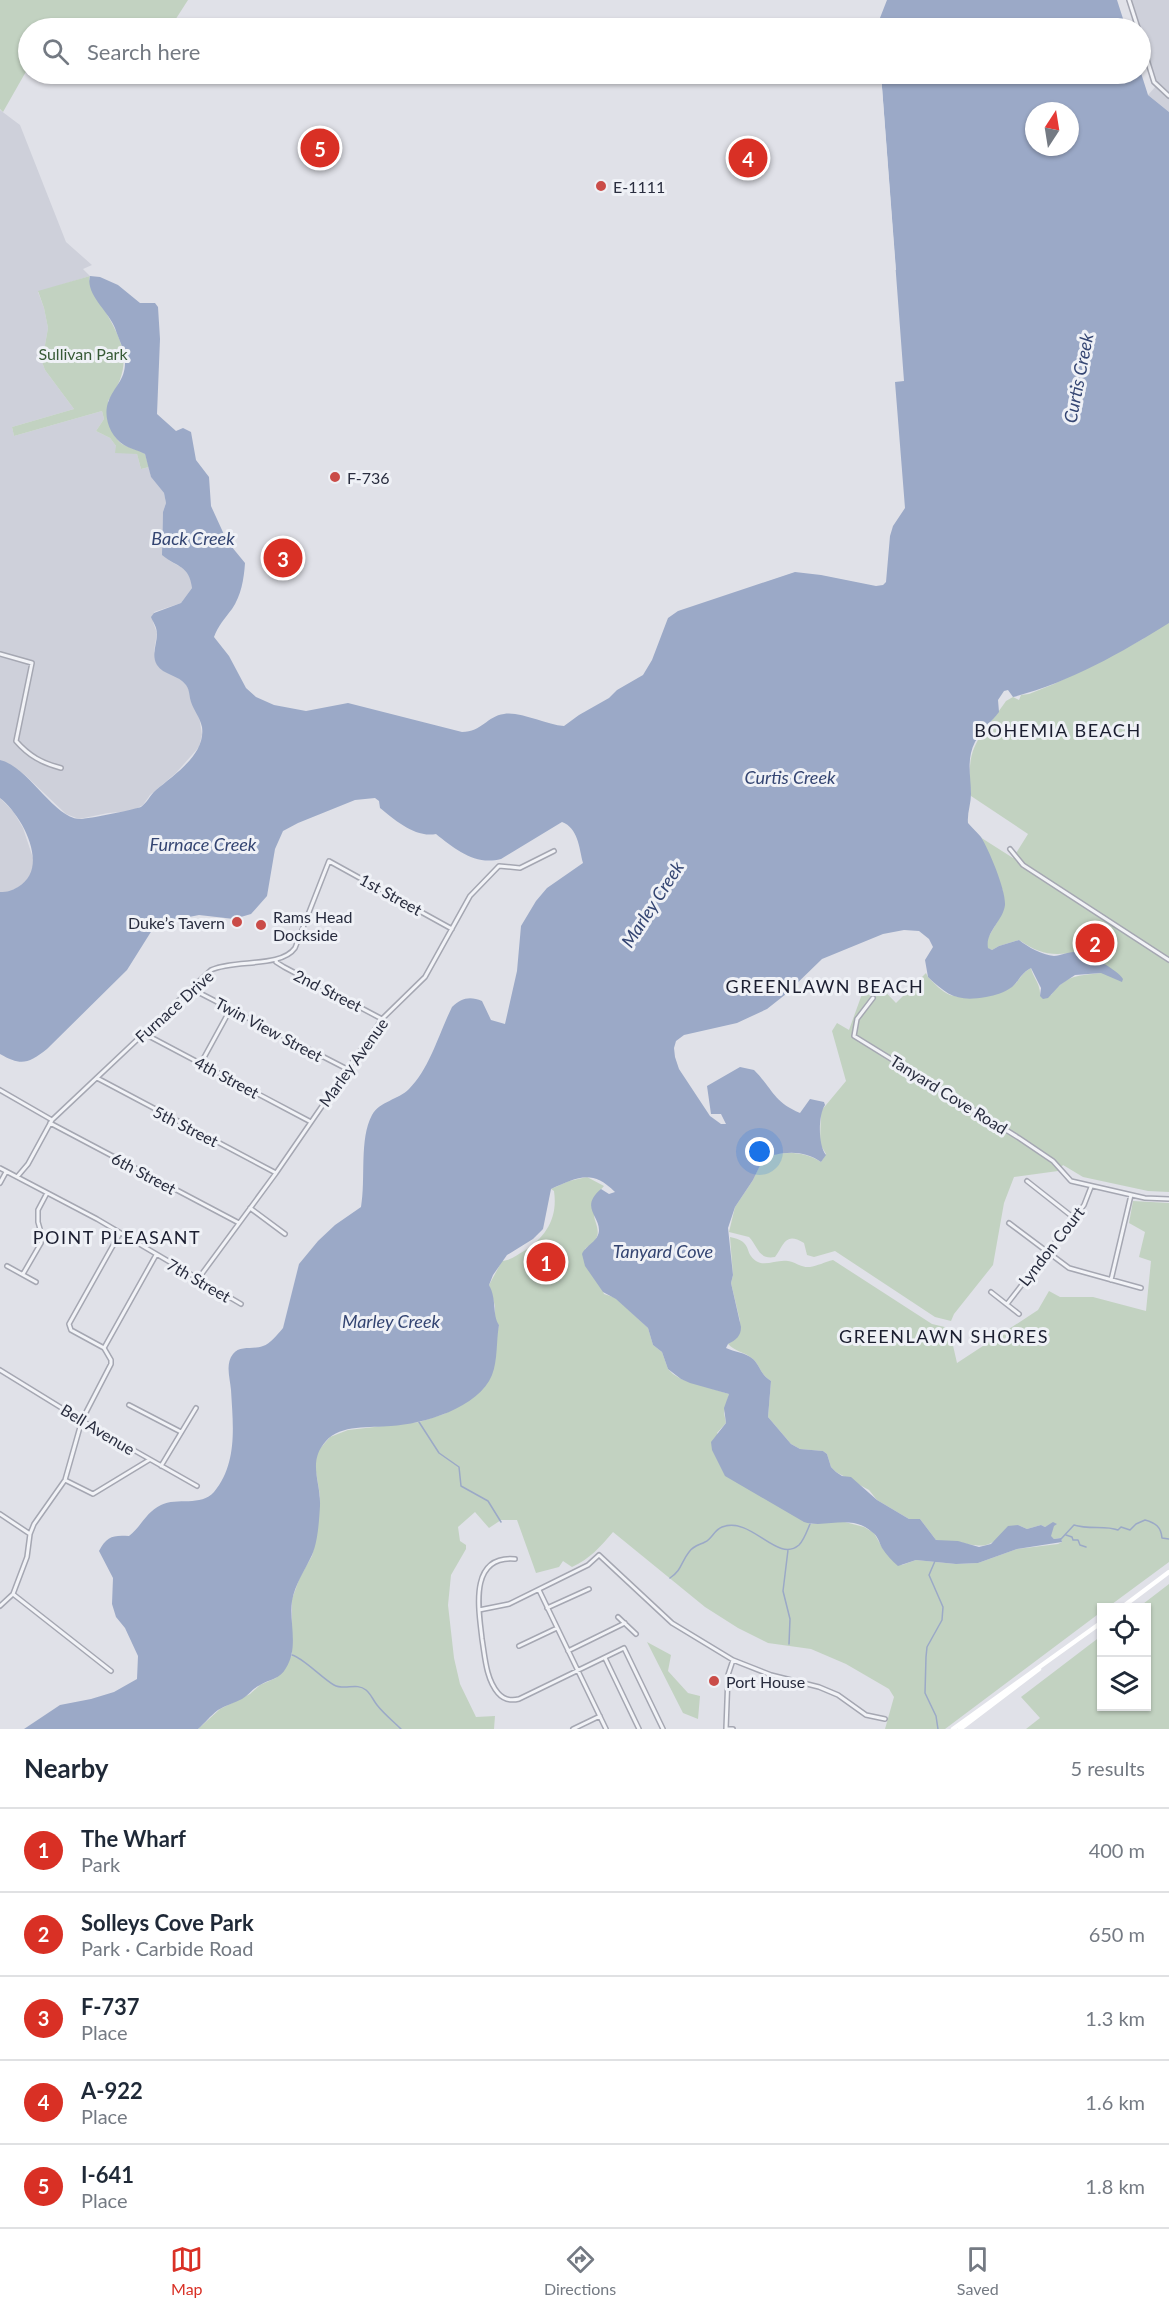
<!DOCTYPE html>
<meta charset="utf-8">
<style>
body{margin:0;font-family:Lato,sans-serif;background:#f6f6f7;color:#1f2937}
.controls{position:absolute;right:18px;bottom:18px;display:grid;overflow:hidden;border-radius:0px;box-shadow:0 2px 4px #0004}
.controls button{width:54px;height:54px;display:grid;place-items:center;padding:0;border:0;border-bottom:2px solid #e0e1e3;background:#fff;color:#1f2937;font:30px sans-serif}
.compass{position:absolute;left:1025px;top:102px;width:54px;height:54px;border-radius:50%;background:#fff;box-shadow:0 2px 4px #0004;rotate:12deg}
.you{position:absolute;left:760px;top:1152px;width:21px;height:21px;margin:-15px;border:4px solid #fff;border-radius:50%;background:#1a73e8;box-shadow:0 0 0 9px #1a73e833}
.badge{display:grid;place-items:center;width:39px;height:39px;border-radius:50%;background:#d93025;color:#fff;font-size:20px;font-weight:700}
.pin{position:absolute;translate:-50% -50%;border:3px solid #fff;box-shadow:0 2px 6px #0006}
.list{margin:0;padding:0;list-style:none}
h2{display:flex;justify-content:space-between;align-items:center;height:78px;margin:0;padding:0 24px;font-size:26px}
h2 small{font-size:20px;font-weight:400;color:#747a83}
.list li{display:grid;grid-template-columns:39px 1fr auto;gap:18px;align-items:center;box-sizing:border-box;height:84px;padding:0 24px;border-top:2px solid #e0e1e3}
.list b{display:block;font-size:22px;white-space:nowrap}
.list p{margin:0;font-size:20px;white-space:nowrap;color:#747a83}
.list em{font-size:20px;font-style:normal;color:#747a83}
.icon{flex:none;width:33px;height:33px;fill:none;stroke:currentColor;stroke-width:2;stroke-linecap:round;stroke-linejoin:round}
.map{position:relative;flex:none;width:1169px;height:1729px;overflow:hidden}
.search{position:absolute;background:#fff;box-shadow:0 2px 4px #0004;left:18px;right:18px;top:18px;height:66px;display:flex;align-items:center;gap:15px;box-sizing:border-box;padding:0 21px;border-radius:33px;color:#747a83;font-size:22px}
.sheet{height:498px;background:#fff}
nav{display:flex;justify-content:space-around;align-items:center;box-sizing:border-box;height:84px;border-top:2px solid #e0e1e3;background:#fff;font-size:16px;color:#747a83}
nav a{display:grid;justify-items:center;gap:3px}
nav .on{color:#d93025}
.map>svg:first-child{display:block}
.built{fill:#ced0da}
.green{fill:#c2d2c1}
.water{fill:#9ba9c7;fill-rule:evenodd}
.pier{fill:#e0e1e8}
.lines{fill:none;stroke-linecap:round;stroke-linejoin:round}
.stream{stroke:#9ba9c7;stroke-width:1.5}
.street-casing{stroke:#a5a7b2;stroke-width:6}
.street{stroke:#f2f3f7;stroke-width:3}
.secondary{stroke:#fff;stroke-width:4.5}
.poi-dot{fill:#ca4c48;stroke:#eff1f6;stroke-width:2}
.labels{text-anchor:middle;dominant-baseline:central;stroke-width:6;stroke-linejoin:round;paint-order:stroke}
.poi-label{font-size:16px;fill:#292d3f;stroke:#eff1f6;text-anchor:start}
.park-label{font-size:16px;fill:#375a36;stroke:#eff1f6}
.street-label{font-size:16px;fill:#292d3f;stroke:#eff1f6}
.water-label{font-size:18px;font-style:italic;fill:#344572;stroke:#eff1f6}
.neighbourhood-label{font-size:18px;letter-spacing:1.5px;fill:#1b1e30;stroke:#eff1f6}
</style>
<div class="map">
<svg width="1169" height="1729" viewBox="0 0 1169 1729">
<rect width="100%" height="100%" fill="#e0e1e8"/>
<path class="built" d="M1129,0H1169V112L1148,95L1156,86L1141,37L1140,28H1138Z
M0,110L20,125L66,242L92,265L83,269L90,276L38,292L44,308L48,328L42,362L45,370L74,409L12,427L14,436L102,411L104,419L96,431L110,438L116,446L137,454L141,469L149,467L151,477L164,493L166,503L163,512L162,550L170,561L186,570L191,578L192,588L181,603L154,612L153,622L157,633L154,651L164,671L177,677L186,684L190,693L191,702L199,716L202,735L199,747L176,773L150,795L143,805L132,811L108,813L79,819L66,814L25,775L0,760Z
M0,798L13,811L23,828L34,861L32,873L24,884L9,892H0Z"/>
<path class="green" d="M0,0H188L170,28H28V68L3,112L0,109Z
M90,276L89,279C107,325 145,351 108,401C110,416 109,439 126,446C133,449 139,450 145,454L149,467L141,469L137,454L115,453L116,446L110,438L96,431L104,419L102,411L14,436L12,427L74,409L45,370L42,362L48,328L44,308L38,291Z
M1169,602V1192L1148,1191L1083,1177L1063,1165L1058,1171L1014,1177L1004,1203L993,1265L954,1314L951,1321L935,1317L835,1251L814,1257L807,1255L804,1243C785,1231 784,1245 775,1257C758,1260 758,1246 749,1237L729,1232L735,1207L753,1180L764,1156C783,1152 803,1150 821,1162L826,1154L820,1144L821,1111L846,1081L832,1031L837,1023L849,1030L862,994L875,981L896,1003L926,973L928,977C934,983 942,992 950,995C968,1000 996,997 1011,987C1020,981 1020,974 1031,968C1033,978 1041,984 1040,996L1051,995C1067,974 1078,976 1101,973L1078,952C1052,956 1041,955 1019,940L999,946L992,950L987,948L986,941L999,919L1003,891L980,837L1013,858L1028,834L971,796C965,744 979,740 1006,701L1013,697L1019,700L1021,695L1029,694L1054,684L1143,639Z
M587,1177L604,1186L595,1196C595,1203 593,1214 595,1220C600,1235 599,1239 585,1249L604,1294L616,1298L648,1328L653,1345L662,1352L668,1369L673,1374L681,1379L729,1394L724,1413L726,1423L717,1433L810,1524L841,1521L864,1527L874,1533L883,1549L902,1565L916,1560L956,1564L978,1563L1017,1549L1058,1544L1062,1542L1061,1538L1054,1539L1050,1536L1051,1524L1045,1527L1041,1525L1027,1529L1018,1525C989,1542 994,1551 959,1542C951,1540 943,1542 936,1540L920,1519H909L877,1500L869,1490L836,1472L831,1467L827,1454L823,1451L800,1449L791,1444L768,1417L771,1381C760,1374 761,1367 753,1359C745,1352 736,1352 728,1344L731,1342L740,1321L731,1283L733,1275L730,1237C754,1242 743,1252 756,1261C765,1267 777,1259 788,1261C795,1262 802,1268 810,1267C817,1266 825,1262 833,1260L932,1324L949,1328L957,1363L1038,1310L1049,1291L1060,1297H1093L1146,1311L1151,1261L1139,1257L1145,1232L1129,1223L1133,1201L1169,1203V1562L1108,1607L1102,1608L1101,1612L945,1729H885L894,1697L889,1689L846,1664L811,1649L768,1643L738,1628L705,1607L613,1532C600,1547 590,1559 572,1567L563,1561L559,1567L536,1573L517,1520H501L489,1528L475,1512L458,1527L460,1541L466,1545V1549L451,1575L448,1605L454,1658L460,1684L476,1717L495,1716L494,1729H198L220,1709L250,1694L260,1685L276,1678L292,1655V1599L300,1577L312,1556L316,1537L320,1496L315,1466L317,1452L330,1437L348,1430L419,1422L444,1414L463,1404L472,1398L497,1335L499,1325L495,1321V1306L489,1285L502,1261C511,1260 517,1255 524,1251C546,1237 558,1218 554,1191L551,1189L569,1181Z
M1169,1584V1729H1026L1040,1718L1021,1697L1101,1636L1102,1706H1146V1608L1139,1607Z
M647,1642L671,1655L668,1671L688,1693L700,1696L698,1719L683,1713Z"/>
<path class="water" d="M887,0H1117L1126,28H878V23Z
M1141,73L1148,95L1169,112V623C1121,653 1068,683 1013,697L1008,690L1004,691L998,700L999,712C992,721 981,731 975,742C966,759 971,777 971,794C971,804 967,813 968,823C972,828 977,832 981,837C989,850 1006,890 1005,905C1003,921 985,932 988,948L992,950L999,946L1019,940C1028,947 1042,955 1054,956C1061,956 1070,951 1078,952C1089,955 1117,969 1123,979L1122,982L1101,973L1075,975L1060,985L1048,998L1043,999L1040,996L1041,988L1031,968C1020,974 1020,980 1012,987C1004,993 996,995 986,997C958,1002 948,996 928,977L925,960L933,947L929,939L919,931L904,930L883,934L822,959L786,994L767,1009L737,1023L684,1035L676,1041L674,1048L675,1057L679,1069L710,1116L721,1124H726L721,1114H711L707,1086L740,1067L754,1070C773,1089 773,1102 800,1113L810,1099L824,1102L825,1105C818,1115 818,1146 826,1155L821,1162C807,1152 791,1151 774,1155V1148L768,1149L753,1180L735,1207L728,1228L733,1275L731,1283L741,1327C741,1336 736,1340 728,1344L726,1348C734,1352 745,1352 753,1359C761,1367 760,1374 771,1381L768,1417L791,1444L800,1449L823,1451L827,1454L831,1467L836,1472L842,1476L851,1477L877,1500L909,1519H920L936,1540L958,1541L979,1547L991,1544L1008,1526L1018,1525L1027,1529L1041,1525L1045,1527L1053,1522L1057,1524L1054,1526L1051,1536L1054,1539L1061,1538L1062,1542L1017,1549L978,1563L956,1564L916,1560L898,1566C892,1561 886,1554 882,1548C879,1542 878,1536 872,1532C851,1513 826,1529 804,1522L725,1476L712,1450L711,1442L726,1423L724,1408L729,1394L690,1383L681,1379L668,1369L662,1352L653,1345L648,1328L616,1299L603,1292L585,1266L582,1254C586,1245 599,1241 599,1230C599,1215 580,1207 601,1189L609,1194L615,1192C592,1169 578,1177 551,1189L543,1229L533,1239L507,1255L493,1275L489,1285C497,1299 492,1315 499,1325C496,1341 498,1360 492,1375C479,1408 423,1424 391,1426C370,1428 341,1424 326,1441C307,1462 321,1481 320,1506C319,1521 318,1541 312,1555C305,1570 295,1584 292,1601C289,1623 299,1647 286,1668C280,1679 270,1679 260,1685C253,1688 249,1695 242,1699C234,1703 226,1705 218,1710C210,1716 205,1723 198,1729H24L60,1705L91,1699L114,1692L137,1679L138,1656L125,1628L116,1617L112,1604L113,1578L99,1551C107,1536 113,1535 129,1536C141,1527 146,1512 161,1505C177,1497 201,1507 214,1492C238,1463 233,1425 231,1390C230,1378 225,1364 233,1354C240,1345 253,1350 263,1346C270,1344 278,1334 283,1328L299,1264L318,1241L335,1225L361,1207C366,1179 359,1139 372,1115C380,1101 398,1100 409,1089C430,1068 439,1033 452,1007C461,998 470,996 482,1001L491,1020L505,1024L517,971L521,926L536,901L547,888L583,863C579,847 578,828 562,822L501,859C475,866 455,849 436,834C415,838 395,820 380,808L379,801L375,798L355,800L298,823L283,831L275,849L267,896L251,914L234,919L199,915L164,922L154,927L127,970L47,1049C28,1064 21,1066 0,1054V892C8,892 11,891 18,887C51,868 22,815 0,798V760C29,767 53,817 79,819C84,820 136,809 141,807C147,803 150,795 156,790C174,775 206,754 202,727C200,717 194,711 191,702C189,696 190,691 186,685C179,675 163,675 157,665C151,655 157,644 157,634C157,627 153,622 151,617L154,613L181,603L192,588C189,565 178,568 162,555L163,512L166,503L164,493L151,477L145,454C138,450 130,449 124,445C110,437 102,415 109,400C114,387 125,380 125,363C125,350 119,340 115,328C109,312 85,294 90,276L100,277L118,285L140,303H155L158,307L160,339L157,414L176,431L183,428L191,432L196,460L209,477L211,506L227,541L245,563C244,579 241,596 232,609C225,618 218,626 214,637L229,656L246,688L256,697L274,705L306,711L348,703L462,732C482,732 487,716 504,714C520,711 546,725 564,726L579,715L609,698L617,690L643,675L652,660L668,618L678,611L795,572L821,575L876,586L883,585L886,582L890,536L893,526L905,508L895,382L904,381L881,74ZM1034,111H1070V147H1034Z"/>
<path class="pier" d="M878,74H881L896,270H893Z"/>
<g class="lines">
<path class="stream" d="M419,1422L439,1453L459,1467L461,1486L488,1501L501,1522
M1066,1535L1072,1537L1073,1540H1078L1080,1545L1086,1547
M1061,1539L1074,1525C1089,1530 1105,1525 1118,1530L1121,1527L1130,1530L1136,1524L1145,1520C1156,1523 1161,1527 1162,1538L1169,1539
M788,1550L783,1591L790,1619L789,1644
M935,1561L929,1575L943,1607L942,1620L927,1647L926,1657L925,1693L936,1716L938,1729
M670,1578C682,1570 681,1562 689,1552C693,1546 699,1545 705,1542C712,1539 714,1530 722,1527C752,1516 777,1564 799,1545C804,1540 807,1531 810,1524
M292,1655C302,1657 323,1679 334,1685C345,1691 356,1682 366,1690C371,1694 373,1700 377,1705C384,1714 393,1721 401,1729"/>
<defs>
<path id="street" d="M1129,0L1138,28
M1140,37L1154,82L1169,96
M0,654L32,663L16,741C29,756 42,763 61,768
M1010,849L1023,865L1169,960
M277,959L276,962L284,967L382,1019
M192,989L347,1069
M873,998L857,1019L854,1036L1019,1138L1053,1161L1071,1181L1145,1198L1169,1199
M143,1033L311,1122
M201,1063L230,1010
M97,1078L276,1173
M0,1090L52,1120
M50,1123L239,1223
M0,1168L97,1219L241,1304
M17,1177L28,1164L52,1120L211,970C234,959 281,968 295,948L329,861L452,929
M1027,1181L1074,1218
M0,1183L6,1172
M250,1208L285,1234
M1009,1223L1069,1268L1141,1288
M7,1266L36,1282
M23,1274L41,1243L42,1236L38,1222V1210L47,1193
M194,1278L201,1275L276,1173L382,1019L425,977L470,896L499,866L520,868L554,851
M1111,1280L1131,1195
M991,1292L1019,1314
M1007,1304L1084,1205L1091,1187
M104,1348L71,1330L69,1324L120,1233
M104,1348L156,1255
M0,1370L86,1423L197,1486
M129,1405L181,1432
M161,1466L196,1408
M65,1480L93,1494L149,1460
M0,1514L30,1534
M515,1559C468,1555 479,1611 482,1639C485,1657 486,1679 498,1693C504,1700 511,1701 519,1699L624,1648L663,1729
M539,1590L606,1729
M13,1594L111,1671
M0,1606L13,1594L27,1557L30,1534L34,1524L65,1480L82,1420L111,1364V1360L104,1348
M547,1608L589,1589
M479,1610L509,1604L588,1565L599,1555L672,1623L733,1660L771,1675L819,1687L838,1695L866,1715L885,1719
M618,1617L636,1634
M519,1646L557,1628
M568,1651L625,1623
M605,1658L639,1729
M573,1729L600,1716
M726,1729L728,1675L733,1660
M726,1729H733"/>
</defs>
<use href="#street" class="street-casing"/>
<use href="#street" class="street"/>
<path class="secondary" d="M1121,1608L1169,1572
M953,1729L1102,1622
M960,1729L1039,1669"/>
</g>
<g class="poi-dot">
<circle cx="601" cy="186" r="6"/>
<circle cx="335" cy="477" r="6"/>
<circle cx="237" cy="922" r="6"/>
<circle cx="261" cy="925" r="6"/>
<circle cx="714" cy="1681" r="6"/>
</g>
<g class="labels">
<g class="poi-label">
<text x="613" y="186">E-1111</text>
<text x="347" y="477">F-736</text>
<text x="273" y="916">Rams Head<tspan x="273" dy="18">Dockside</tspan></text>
<text x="225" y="922" text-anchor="end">Duke’s Tavern</text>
<text x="726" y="1681">Port House</text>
</g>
<g class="park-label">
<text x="83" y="353">Sullivan Park</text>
</g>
<g class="street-label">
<text transform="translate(391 894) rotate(29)">1st Street</text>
<text transform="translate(328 990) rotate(27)">2nd Street</text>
<text transform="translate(174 1006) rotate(-42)">Furnace Drive</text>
<text transform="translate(269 1029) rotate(28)">Twin View Street</text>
<text transform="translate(353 1062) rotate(-54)">Marley Avenue</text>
<text transform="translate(227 1077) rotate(28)">4th Street</text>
<text transform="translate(949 1094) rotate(32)">Tanyard Cove Road</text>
<text transform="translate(186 1126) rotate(27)">5th Street</text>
<text transform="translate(144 1173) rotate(28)">6th Street</text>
<text transform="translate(1051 1246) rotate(-52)">Lyndon Court</text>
<text transform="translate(199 1280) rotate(30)">7th Street</text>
<text transform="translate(98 1429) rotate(31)">Bell Avenue</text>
</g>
<g class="water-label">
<text transform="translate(1078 378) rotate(-79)">Curtis Creek</text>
<text x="193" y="538">Back Creek</text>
<text x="790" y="777">Curtis Creek</text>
<text x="203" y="844">Furnace Creek</text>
<text transform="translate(652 904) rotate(-57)">Marley Creek</text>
<text x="663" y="1251">Tanyard Cove</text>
<text x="391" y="1321">Marley Creek</text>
</g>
<g class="neighbourhood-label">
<text x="1058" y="730">BOHEMIA BEACH</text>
<text x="825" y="986">GREENLAWN BEACH</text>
<text x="117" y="1237">POINT PLEASANT</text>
<text x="944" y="1336">GREENLAWN SHORES</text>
</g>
</g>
</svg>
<div class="controls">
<button><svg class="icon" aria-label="locate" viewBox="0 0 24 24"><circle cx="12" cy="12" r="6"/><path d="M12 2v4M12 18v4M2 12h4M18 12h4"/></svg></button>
<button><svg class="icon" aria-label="layers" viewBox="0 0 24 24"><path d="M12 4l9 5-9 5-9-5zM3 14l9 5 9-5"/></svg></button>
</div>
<svg class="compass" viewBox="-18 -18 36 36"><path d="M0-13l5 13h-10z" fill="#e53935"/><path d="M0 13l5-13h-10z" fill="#747a83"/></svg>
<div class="you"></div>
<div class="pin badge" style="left:546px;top:1262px">1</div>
<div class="pin badge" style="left:1095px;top:943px">2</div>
<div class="pin badge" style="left:283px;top:558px">3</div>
<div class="pin badge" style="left:748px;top:158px">4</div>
<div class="pin badge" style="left:320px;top:148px">5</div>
<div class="search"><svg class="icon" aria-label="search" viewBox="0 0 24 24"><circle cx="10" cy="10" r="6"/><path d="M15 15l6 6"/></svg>Search here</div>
</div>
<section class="sheet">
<h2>Nearby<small>5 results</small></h2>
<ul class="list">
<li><span class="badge">1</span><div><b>The Wharf</b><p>Park</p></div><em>400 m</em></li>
<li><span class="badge">2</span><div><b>Solleys Cove Park</b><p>Park · Carbide Road</p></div><em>650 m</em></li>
<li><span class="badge">3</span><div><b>F-737</b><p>Place</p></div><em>1.3 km</em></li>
<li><span class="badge">4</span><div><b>A-922</b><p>Place</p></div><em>1.6 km</em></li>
<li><span class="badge">5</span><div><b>I-641</b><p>Place</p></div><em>1.8 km</em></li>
</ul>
</section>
<nav>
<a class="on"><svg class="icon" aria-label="map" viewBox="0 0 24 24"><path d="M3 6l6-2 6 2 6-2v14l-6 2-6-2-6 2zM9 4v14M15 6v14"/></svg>Map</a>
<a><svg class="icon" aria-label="directions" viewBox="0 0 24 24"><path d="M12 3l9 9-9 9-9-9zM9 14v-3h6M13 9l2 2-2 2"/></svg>Directions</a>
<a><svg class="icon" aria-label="saved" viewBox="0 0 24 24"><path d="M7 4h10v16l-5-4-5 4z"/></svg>Saved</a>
</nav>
